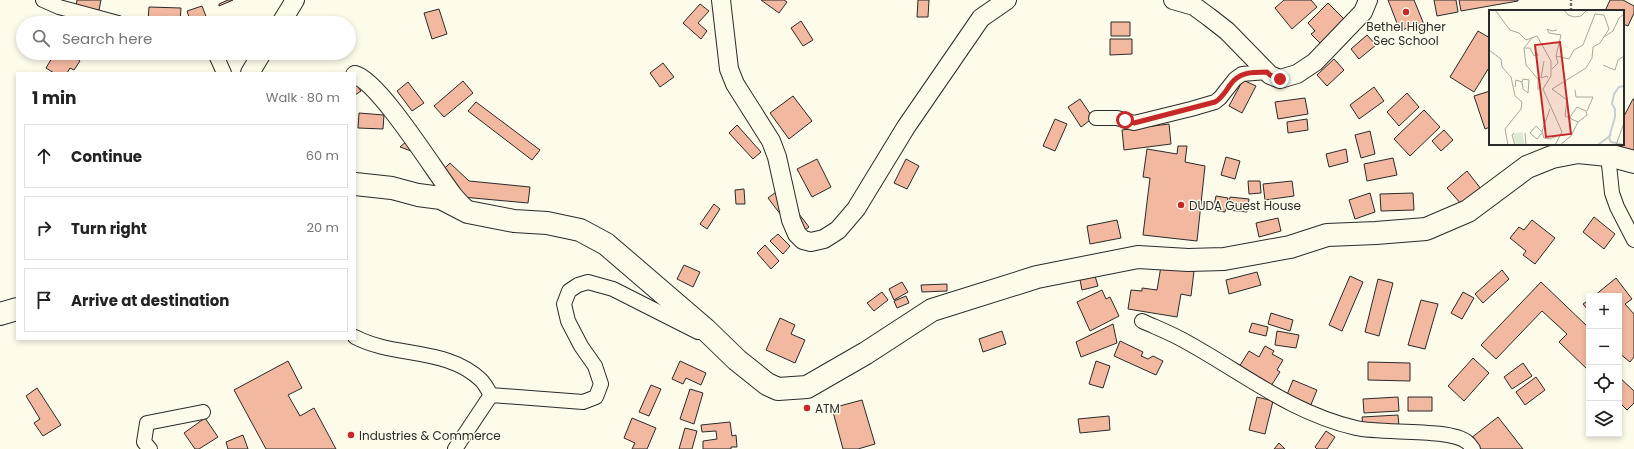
<!DOCTYPE html>
<meta charset="utf-8">
<style>
body{margin:0;font-family:Poppins,sans-serif;background:#f6f6f6;color:#222}
.controls{position:absolute;right:12px;bottom:12px;display:grid;overflow:hidden;border-radius:0px;box-shadow:0 2px 6px #0003}
.controls button{width:36px;height:36px;display:grid;place-items:center;padding:0;border:0;border-bottom:1px solid #e0e0e0;background:#fff;color:#222;font:20px sans-serif}
.stop{position:absolute;width:12px;height:12px;margin:-9px;border:3px solid #c62828;border-radius:50%;background:#fff}
.stop.end{background:#c62828;border-color:#fff;box-shadow:0 1px 4px #0008}
.list{margin:0;padding:0;list-style:none}
h2{display:flex;justify-content:space-between;align-items:center;height:52px;margin:0;padding:0 16px;font-size:17px}
h2 small{font-size:13px;font-weight:400;color:#767676}
.list li{display:grid;grid-template-columns:26px 1fr auto;gap:12px;align-items:center;box-sizing:border-box;height:64px;margin:0 8px 8px;padding:0 8px;border:1px solid #e0e0e0;border-radius:0px}
.list b{display:block;font-size:15px;white-space:nowrap}
.list em{font-size:13px;font-style:normal;color:#767676}
.icon{flex:none;width:22px;height:22px;fill:none;stroke:currentColor;stroke-width:2;stroke-linecap:round;stroke-linejoin:round}
.map{position:relative;flex:none;width:1634px;height:449px;overflow:hidden}
.search{position:absolute;background:#fff;box-shadow:0 2px 6px #0003;left:16px;top:16px;width:340px;height:44px;display:flex;align-items:center;gap:10px;box-sizing:border-box;padding:0 14px;border-radius:22px;color:#767676;font-size:15px}
.panel{position:absolute;background:#fff;box-shadow:0 2px 6px #0003;left:16px;top:72px;width:340px;height:268px;border-radius:0px}
.map>svg:first-child{display:block}
.building{fill:#f2b8a0;stroke:#2b2b2b}
.lines{fill:none;stroke-linecap:round;stroke-linejoin:round}
.minor-casing{stroke:#2b2b2b;stroke-width:16}
.tertiary-casing{stroke:#2b2b2b;stroke-width:20}
.trunk-casing{stroke:#2b2b2b;stroke-width:24}
.path{stroke:#6a6964;stroke-width:2.5;stroke-dasharray:3 2;stroke-linecap:butt}
.minor{stroke:#fdfbea;stroke-width:14}
.tertiary{stroke:#fdfbea;stroke-width:18}
.trunk{stroke:#fdfbea;stroke-width:22}
.route{stroke:#c62828;stroke-width:5}
.poi-dot{fill:#c62828;stroke:#fdfbea;stroke-width:1.5}
.labels{text-anchor:middle;dominant-baseline:central;stroke-width:3;stroke-linejoin:round;paint-order:stroke}
.poi-label{font-size:12px;fill:#2b2b2b;stroke:#fdfbea;text-anchor:start}
.inset-river{fill:none;stroke:#c7d0d0;stroke-width:2}
.inset-road{fill:none;stroke:#a9a89e;stroke-width:1}
.view{fill:#c62828;fill-opacity:0.15;stroke:#c62828;stroke-width:2}
.inset-edge{fill:none;stroke:#2b2b2b;stroke-width:2}
</style>
<div class="map">
<svg width="1634" height="449" viewBox="0 0 1634 449">
<rect width="100%" height="100%" fill="#fdfbea"/>
<path class="building" d="M77,0H101L99,10L76,7Z
M228,0H233L219,6V4Z
M761,0H784L787,2L779,13Z
M918,0H929L928,17H917Z
M1284,0H1311L1317,7L1292,29L1275,8Z
M1388,0H1414L1425,27L1421,29L1419,23L1400,31Z
M1434,0H1456L1458,12L1437,16Z
M1459,0H1518V1L1461,11Z
M1610,0H1623L1634,6V13L1628,26L1623,24V11H1605Z
M1328,3L1344,19L1320,43L1311,34L1315,31L1308,23Z
M700,4L709,11L698,23L707,31L701,39L683,23Z
M202,6L207,19L191,23L187,11Z
M149,7L181,8L180,22L148,21Z
M439,9L447,34L432,39L424,13Z
M801,21L813,40L803,46L791,28Z
M1111,22H1130V36H1111Z
M1478,31L1490,38V66L1474,92L1450,77Z
M1367,35L1376,45L1359,59L1351,49Z
M1110,39H1132V54L1110,55Z
M55,53H78L76,58L80,61L74,70L70,68L67,73H54L46,68Z
M1334,59L1344,70L1327,86L1317,75Z
M663,63L674,77L660,87L650,73Z
M1243,80L1256,86L1242,113L1229,106Z
M463,81L473,93L444,117L434,106Z
M408,82L424,103L412,111L397,91Z
M355,83L361,91L355,95Z
M1374,87L1384,101L1359,119L1350,105Z
M1490,91V127L1485,129L1474,96Z
M1407,93L1419,107L1399,126L1387,112Z
M793,96L812,121L789,139L770,113Z
M1305,98L1308,114L1278,119L1275,102Z
M1080,99L1093,118L1081,127L1068,107Z
M1633,99H1634V153L1617,144H1623V118Z
M476,102L540,150L532,160L468,111Z
M1424,110L1440,127L1410,156L1394,139Z
M359,113L384,115L383,129L358,128Z
M1055,119L1067,124L1055,151L1043,146Z
M1307,119L1308,130L1288,133L1287,122Z
M1169,124L1171,144L1124,150L1122,130Z
M737,125L761,152L753,159L729,133Z
M1444,130L1453,140L1441,151L1432,141Z
M1370,131L1375,154L1361,158L1355,135Z
M409,139L425,156L400,147Z
M1178,146H1187L1185,162L1205,166L1197,241L1143,235L1150,178L1143,177L1147,149L1177,154Z
M1346,149L1348,162L1329,167L1326,154Z
M1226,157L1240,161L1235,179L1221,175Z
M1393,158L1397,175L1367,181L1364,164Z
M817,159L831,187L812,197L797,169Z
M906,159L919,166L907,189L894,183Z
M450,163L469,181L530,187L528,203L462,197L439,174Z
M1467,171L1481,189L1462,205L1447,188Z
M1248,181H1260L1261,193L1249,194Z
M1292,181L1294,196L1265,200L1263,184Z
M744,189L745,204H736L735,190Z
M780,189L809,227L797,236L768,198Z
M1370,193L1375,212L1355,219L1349,200Z
M1413,193L1414,210L1381,211L1380,194Z
M1216,196L1228,198L1225,212L1213,210Z
M1230,197L1249,199L1247,212L1228,210Z
M714,204L720,209L707,229L700,224Z
M1594,217L1615,234L1604,249L1583,232Z
M1278,218L1281,231L1259,237L1256,223Z
M1117,220L1121,238L1090,244L1087,226Z
M1532,220L1555,238L1535,264L1523,255L1526,251L1510,238L1519,227L1524,230Z
M778,234L790,246L783,254L770,241Z
M765,245L779,261L771,269L757,253Z
M684,265L700,272L693,287L677,279Z
M1161,266L1194,271L1191,296L1181,294L1177,317L1128,309L1131,290L1142,291V288L1157,290Z
M1502,270L1509,279L1483,303L1475,294Z
M1257,272L1261,285L1229,294L1226,280Z
M1095,276L1098,286L1082,290L1080,280Z
M1350,276L1363,282L1342,331L1329,325Z
M1616,278L1632,299L1625,304L1634,314V357L1630,362L1619,353V296H1594Z
M1378,279L1393,283L1379,336L1365,332Z
M902,282L908,292L894,300L889,289Z
M1541,282L1589,328V371L1559,342L1567,334L1542,311L1496,359L1481,345Z
M947,284V291L922,292L921,285Z
M1102,290L1106,299L1110,297L1119,316L1090,331L1077,302Z
M882,292L888,300L874,311L867,303Z
M1463,292L1474,298L1462,319L1451,313Z
M906,296L909,303L897,308L894,301Z
M1421,300L1438,304L1425,349L1408,345Z
M1589,300V311L1583,304Z
M1271,313L1293,320L1290,331L1268,324Z
M780,318L795,325L791,334L805,340L795,363L766,350Z
M1252,323L1268,327L1266,336L1249,332Z
M1113,324L1117,343L1081,357L1076,342Z
M1002,331L1006,344L983,352L979,339Z
M1277,331L1299,335L1296,348L1275,345Z
M1120,341L1143,352L1141,356L1148,359L1153,356L1163,361L1156,375L1114,356Z
M1265,346L1274,351L1272,354L1283,360L1277,370L1280,372L1271,386L1239,367L1249,351L1259,357Z
M1473,358L1489,373L1464,401L1448,386Z
M288,361L302,388L288,395L300,416L314,408L336,449H266L234,390Z
M680,361L706,373L701,385L686,378L683,384L672,379Z
M1096,361L1110,366L1103,388L1089,384Z
M1368,362L1410,363V381L1368,380Z
M1523,363L1532,376L1512,389L1504,377Z
M1536,377L1545,390L1525,405L1516,392Z
M1619,377L1634,391V403L1627,410L1619,402Z
M1293,380L1317,390L1310,407L1286,397Z
M651,385L661,389L649,416L639,412Z
M37,388L61,425L43,436L34,423L40,419L26,396Z
M690,389L703,393L694,424L680,419Z
M1257,397L1273,401L1265,434L1249,430Z
M1398,397L1399,411L1364,413L1363,399Z
M1408,397H1432V411H1408Z
M862,400L875,444L858,449H843L832,408Z
M1398,415L1399,426L1363,429L1362,417Z
M1109,416L1110,430L1080,433L1078,419Z
M1498,417L1523,449H1480L1471,438Z
M205,418L218,437L199,449H195L184,433Z
M632,418L656,428L647,449H632L635,443L624,438Z
M730,422L732,436L736,435L737,447H731V449H703V441L717,439L716,431L702,432L701,425Z
M685,428L697,431L692,449H679Z
M1326,431L1335,437L1327,449H1317L1315,447Z
M243,435L248,449H228L226,442Z
M1279,443L1285,449H1274Z"/>
<g class="lines">
<defs>
<path id="minor" d="M43,0L59,7L118,23
M215,53L224,73
M1096,118H1117L1134,123L1191,109L1215,102L1220,98L1235,79L1242,74L1267,72
M1608,155L1612,193L1617,207L1634,240
M1142,321C1155,327 1168,332 1181,339C1241,371 1288,412 1356,428C1382,434 1450,428 1467,442C1470,444 1471,447 1473,449
M355,337C395,358 447,347 481,380C485,384 488,390 491,395L583,402L596,397L601,384L595,366L581,346L568,321L564,304L569,291L578,285L588,282L613,289L698,332
M150,449L144,442L147,423L203,412
M455,449L491,395"/>
<path id="tertiary" d="M721,0L729,69L735,84L771,141L777,157L791,220L797,234L803,240L811,242L824,239L838,230L856,209L906,127L981,18L1007,0
M1173,0L1194,6L1209,17L1227,31L1270,75L1280,79L1297,74L1315,62L1363,12L1368,0
M281,23L295,0
M250,73L262,53
M355,75C379,81 436,173 453,195C457,200 462,205 466,209"/>
<path id="trunk" d="M355,184L392,188L418,195L441,198L468,212L514,221L547,223L580,230L606,244L705,329L737,360L767,384L778,389L807,387L866,353L932,310L1037,277L1138,257L1188,260L1224,259L1290,247L1327,235L1376,233L1426,229L1468,211L1527,167L1552,157L1578,152L1608,155L1634,162
M0,314L17,309"/>
</defs>
<use href="#minor" class="minor-casing"/>
<use href="#tertiary" class="tertiary-casing"/>
<use href="#trunk" class="trunk-casing"/>
<path class="path" d="M1571,11V0"/>
<use href="#minor" class="minor"/>
<use href="#tertiary" class="tertiary"/>
<use href="#trunk" class="trunk"/>
</g>
<g class="lines">
<path class="route" d="M1125,120L1134,123L1215,102C1222,98 1225,92 1230,85C1239,72 1252,72 1267,72L1270,75L1280,79"/>
</g>
<g class="poi-dot">
<circle cx="1406" cy="12" r="4"/>
<circle cx="1181" cy="205" r="4"/>
<circle cx="807" cy="408" r="4"/>
<circle cx="351" cy="435" r="4"/>
</g>
<g class="labels">
<g class="poi-label">
<text x="1406" y="26" text-anchor="middle">Bethel Higher<tspan x="1406" dy="14">Sec School</tspan></text>
<text x="1189" y="205">DUDA Guest House</text>
<text x="815" y="408">ATM</text>
<text x="359" y="435">Industries &amp; Commerce</text>
</g>
</g>
<g transform="translate(1489 10)">
<rect width="135" height="135" fill="#fdfbea"/>
<path d="M33,122L36,135H27L24,124Z" fill="#deebd1"/>
<path class="inset-river" d="M109,135L122,125M135,135L122,132L120,128L126,107V99L123,94L125,84L130,77L135,76"/>
<path class="inset-road" d="M6,0L21,20L30,23L37,30L48,26L62,51V66L54,79L73,122L66,135M75,0L79,5L85,7L92,6L98,0M115,27L124,21L130,8L135,4M43,28L35,38L37,55L49,69V80M36,38H41L45,46L48,43L49,46M0,40L12,49L13,57L22,67L26,86L33,92L32,99L16,119L19,135M67,46L72,25L60,23L58,19L63,21L68,20M55,51L52,68L58,66L59,68M114,55L126,60L129,50L135,46M63,59L69,53L67,46L80,49L85,40L94,35L106,4M26,77L27,70L33,72L34,79L39,83L40,70L34,69L33,72M86,80L87,87H104L98,101M61,99L53,121L55,128L61,129L70,125M82,109L81,107L88,97L97,101L98,105L89,112M53,122L47,116L41,123L48,129L53,123M25,123L23,125L26,135M36,123L37,135M71,135L82,126L89,112L76,106L78,90L63,79L97,58L103,48L104,37L111,33L120,19L115,5L106,4M127,135L135,113"/>
<path class="view" d="M71,32L82,124L57,127L46,35Z"/>
<rect width="135" height="135" class="inset-edge"/>
</g>
</svg>
<div class="controls">
<button>+</button>
<button>−</button>
<button><svg class="icon" aria-label="locate" viewBox="0 0 24 24"><circle cx="12" cy="12" r="6"/><path d="M12 2v4M12 18v4M2 12h4M18 12h4"/></svg></button>
<button><svg class="icon" aria-label="layers" viewBox="0 0 24 24"><path d="M12 4l9 5-9 5-9-5zM3 14l9 5 9-5"/></svg></button>
</div>
<div class="stop" style="left:1125px;top:120px"></div>
<div class="stop end" style="left:1280px;top:79px"></div>
<div class="search"><svg class="icon" aria-label="search" viewBox="0 0 24 24"><circle cx="10" cy="10" r="6"/><path d="M15 15l6 6"/></svg>Search here</div>
<section class="panel">
<h2>1 min<small>Walk · 80 m</small></h2>
<ul class="list">
<li><svg class="icon" aria-label="ahead" viewBox="0 0 24 24"><path d="M12 20V5M6 11l6-6 6 6"/></svg><div><b>Continue</b></div><em>60 m</em></li>
<li><svg class="icon" aria-label="right" viewBox="0 0 24 24"><path d="M7 20v-9h11M14 6l5 5-5 5"/></svg><div><b>Turn right</b></div><em>20 m</em></li>
<li><svg class="icon" aria-label="arrive" viewBox="0 0 24 24"><path d="M6 21V4h12l-3 4 3 4H6"/></svg><div><b>Arrive at destination</b></div></li>
</ul>
</section>
</div>
